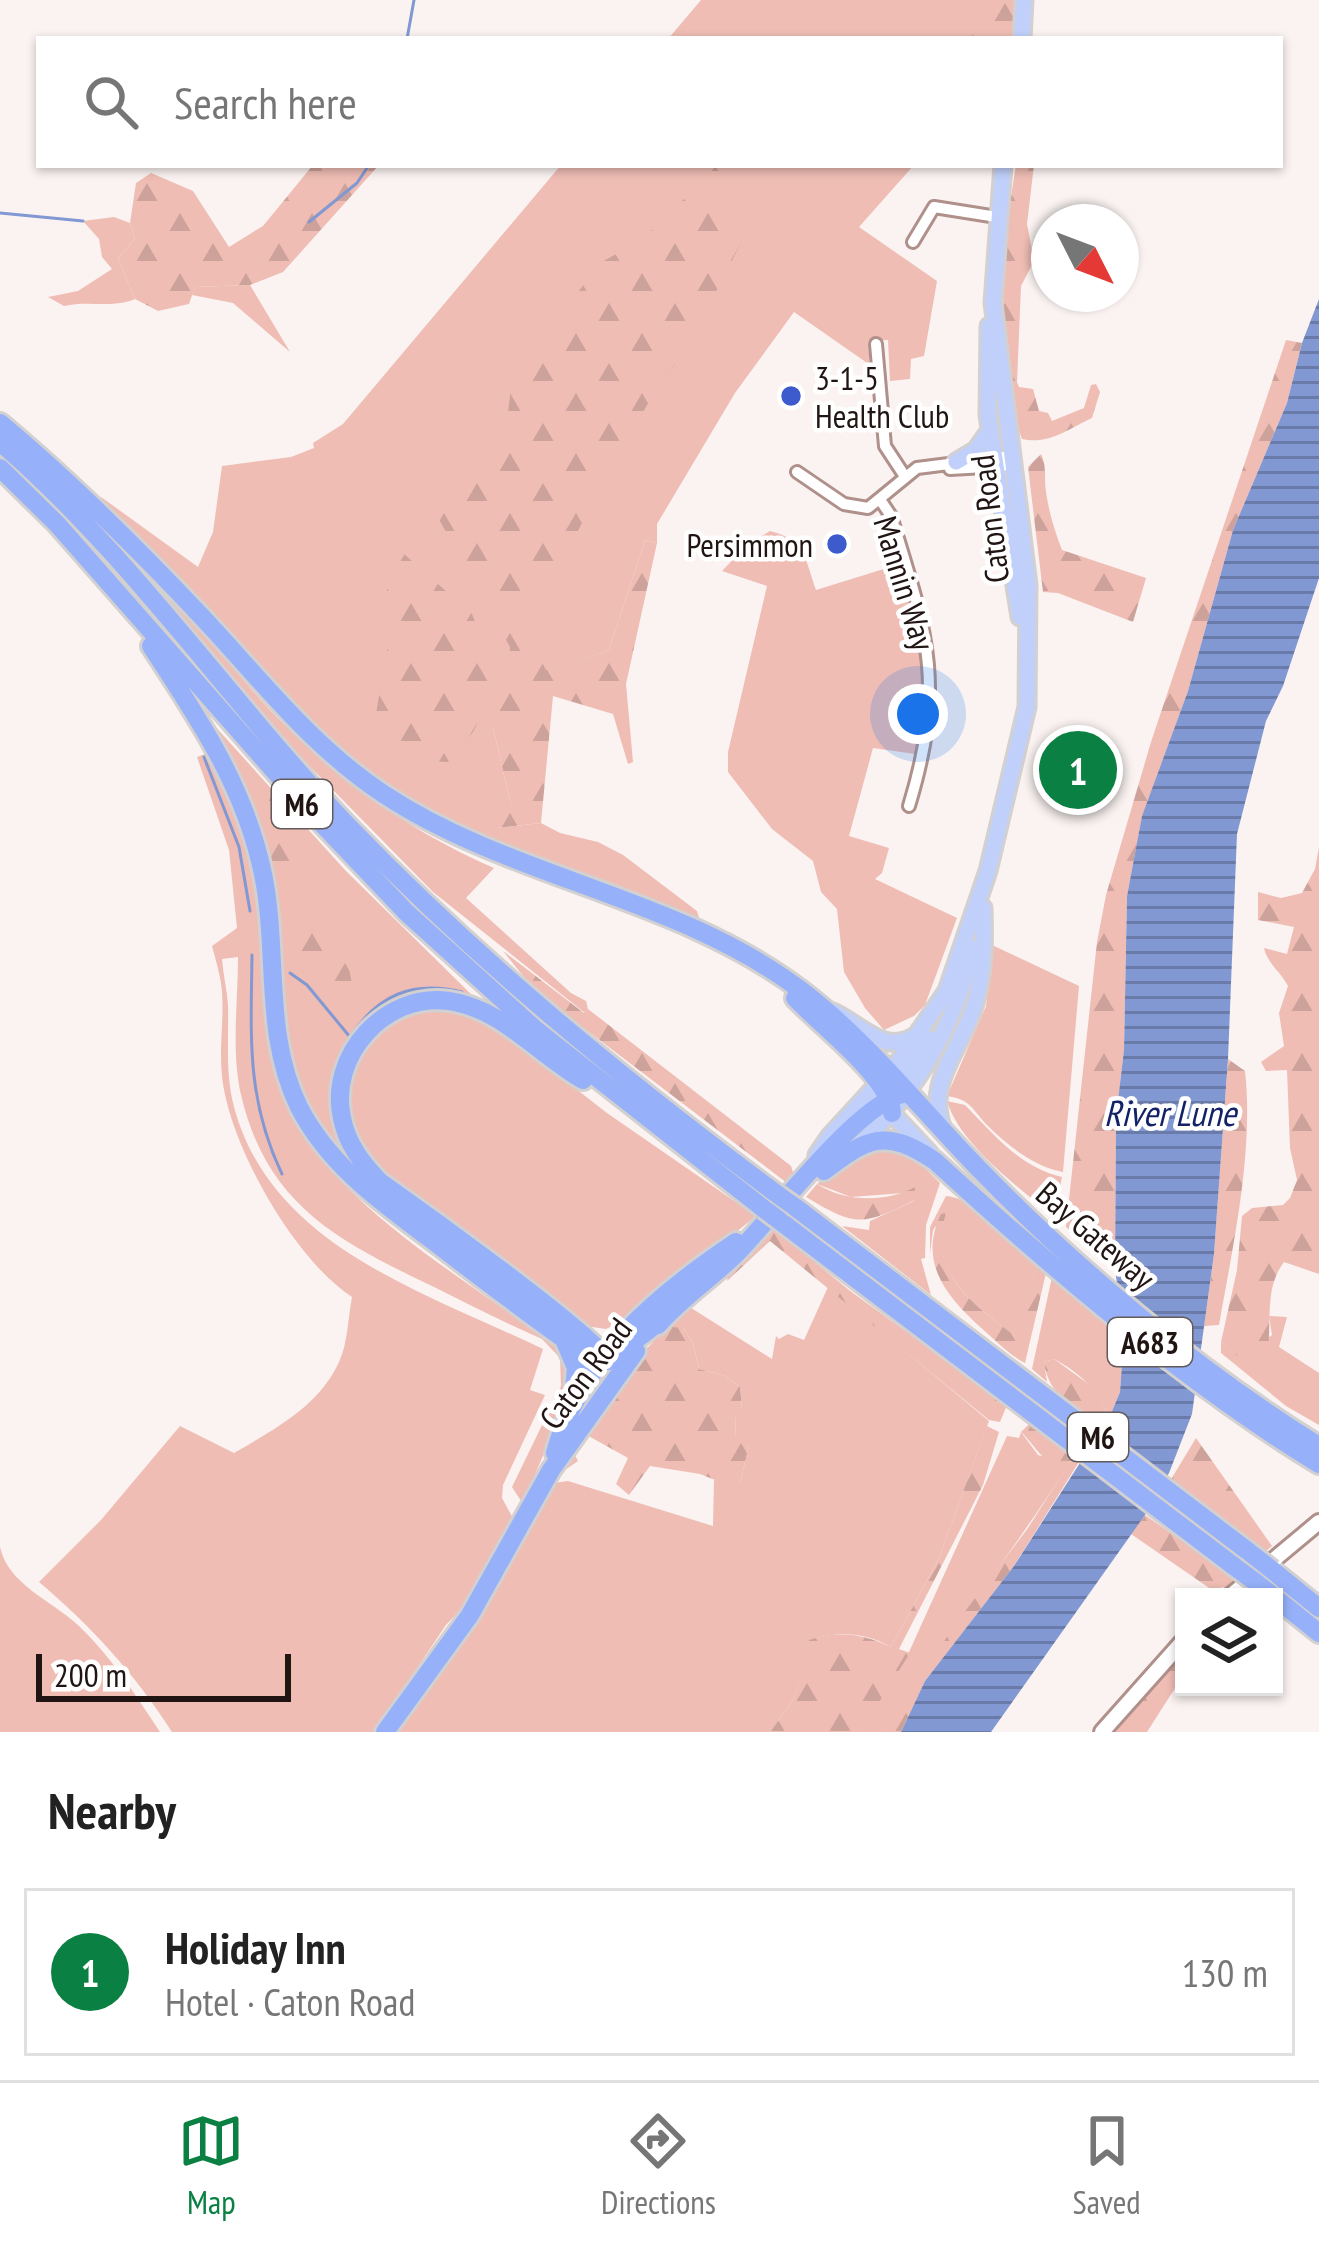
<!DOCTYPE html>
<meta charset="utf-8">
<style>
body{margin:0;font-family:"PT Sans Narrow",sans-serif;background:#f2f2f2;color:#222}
.controls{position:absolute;right:36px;bottom:36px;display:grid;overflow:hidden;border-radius:0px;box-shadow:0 3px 9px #0004}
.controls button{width:108px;height:108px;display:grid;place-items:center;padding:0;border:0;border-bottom:3px solid #e0e0e0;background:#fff;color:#222;font:60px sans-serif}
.compass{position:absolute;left:1031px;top:204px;width:108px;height:108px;border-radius:50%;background:#fff;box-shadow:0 3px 9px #0004;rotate:132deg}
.scale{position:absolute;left:36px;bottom:30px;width:255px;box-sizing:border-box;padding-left:12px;border:6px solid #201513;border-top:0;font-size:33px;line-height:42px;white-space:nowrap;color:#201513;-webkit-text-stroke:9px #fff;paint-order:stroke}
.you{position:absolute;left:918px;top:714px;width:42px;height:42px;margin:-30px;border:9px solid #fff;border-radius:50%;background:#1a73e8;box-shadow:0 0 0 18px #1a73e833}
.badge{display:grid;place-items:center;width:78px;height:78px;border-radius:50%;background:#0b8043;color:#fff;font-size:39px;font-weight:700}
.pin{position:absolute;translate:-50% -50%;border:6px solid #fff;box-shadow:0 3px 12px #0006}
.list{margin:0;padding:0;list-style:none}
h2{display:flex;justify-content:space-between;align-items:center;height:156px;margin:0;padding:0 48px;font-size:51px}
h2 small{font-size:39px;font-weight:400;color:#767676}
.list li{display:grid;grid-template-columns:78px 1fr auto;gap:36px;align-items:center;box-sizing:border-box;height:168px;margin:0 24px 24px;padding:0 24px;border:3px solid #e0e0e0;border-radius:0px}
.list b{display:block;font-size:45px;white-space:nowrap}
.list p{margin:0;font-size:39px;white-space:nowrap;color:#767676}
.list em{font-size:39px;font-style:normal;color:#767676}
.icon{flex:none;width:66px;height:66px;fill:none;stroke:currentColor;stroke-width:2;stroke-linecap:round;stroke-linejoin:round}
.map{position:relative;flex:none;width:1319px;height:1732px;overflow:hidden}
.search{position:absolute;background:#fff;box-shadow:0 3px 9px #0004;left:36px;right:36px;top:36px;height:132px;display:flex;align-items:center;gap:30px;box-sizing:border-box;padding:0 42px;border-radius:0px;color:#767676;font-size:45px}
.sheet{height:348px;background:#fff}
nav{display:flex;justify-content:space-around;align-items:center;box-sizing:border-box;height:168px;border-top:3px solid #e0e0e0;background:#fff;font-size:33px;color:#767676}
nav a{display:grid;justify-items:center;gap:6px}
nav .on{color:#0b8043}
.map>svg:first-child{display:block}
.green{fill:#efbdb4}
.forest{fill:url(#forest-firs)}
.water{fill:url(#water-rules)}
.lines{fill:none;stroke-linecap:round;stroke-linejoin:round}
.stream{stroke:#8298d2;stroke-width:3}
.street-casing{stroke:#b0908b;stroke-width:16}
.secondary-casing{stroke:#b0908b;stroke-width:20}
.primary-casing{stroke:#d2d0d0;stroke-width:21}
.highway-casing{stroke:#d2d0d0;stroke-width:24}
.street{stroke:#fff;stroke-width:10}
.secondary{stroke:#fff;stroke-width:14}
.primary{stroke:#c0d0fb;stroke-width:15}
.highway{stroke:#96b1f9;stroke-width:18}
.highway-bridge-casing{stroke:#d2d0d0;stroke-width:24;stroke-linecap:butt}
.highway-bridge{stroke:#96b1f9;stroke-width:18}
.poi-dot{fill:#3d5bcd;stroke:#fff;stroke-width:4.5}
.labels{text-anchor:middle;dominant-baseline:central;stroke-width:9;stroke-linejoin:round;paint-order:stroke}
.shield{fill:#fff;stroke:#635b5a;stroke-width:3}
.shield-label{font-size:30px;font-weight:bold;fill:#201513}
.poi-label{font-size:33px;fill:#201513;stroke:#fff;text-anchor:start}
.street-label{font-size:33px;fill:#201513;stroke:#fff}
.water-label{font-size:36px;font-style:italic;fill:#132266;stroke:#fff}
</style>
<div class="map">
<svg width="1319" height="1732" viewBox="0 0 1319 1732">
<defs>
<pattern id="forest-firs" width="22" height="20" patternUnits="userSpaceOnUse" patternTransform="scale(3)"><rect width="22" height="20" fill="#efbdb4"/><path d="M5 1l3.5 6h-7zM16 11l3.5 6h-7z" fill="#cda29a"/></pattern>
<pattern id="water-rules" width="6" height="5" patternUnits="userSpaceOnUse" patternTransform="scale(3)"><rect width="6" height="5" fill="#8298d2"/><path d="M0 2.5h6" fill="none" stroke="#6a7ba9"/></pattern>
</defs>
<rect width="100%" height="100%" fill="#faf3f2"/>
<path class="green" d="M701,0H1016L1014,39H668Z
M561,165H914L859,227L937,281L924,356L911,359L910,379L890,381L888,340L868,341L870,365L794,312L735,393L657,524V543L645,540L609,650L545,671L493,728L511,805L497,828L541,823L560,833L598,842L623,855L697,911L700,921L573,869L468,833L385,786L336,749L94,502L101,497L198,567L213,532L222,466L291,457L314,448L313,443L343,424Z
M114,217L130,223L135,239L118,258L135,299C112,309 89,300 64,306L48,297L78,291L112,269L102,257L99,239L83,221Z
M250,285L290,352L233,303L192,295L195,287Z
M770,531C805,540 805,558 816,590L900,564C922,633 934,681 915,754L873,748L849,836L889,848L882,873L875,879L957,918L925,1005L914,1016L884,1030L865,1008L844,972L837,909L821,892L813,861L772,829L728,772V752L767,586L722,571L747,545Z
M153,580C197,616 230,668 270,710C335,778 407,830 494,868L466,898L571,993L586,1001L588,1009L585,1013L433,892L283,739L153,586Z
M203,713L345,870L480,1003L387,1009L335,1095L381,1195L323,1134L301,1094L285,1042L278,939Z
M208,753C240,815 258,877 263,947C266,999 263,1051 285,1100C324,1188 419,1249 495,1303C521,1321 547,1333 569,1355L570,1390L523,1504L512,1487L561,1386L560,1358L542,1339C505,1323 470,1305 434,1287C340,1242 267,1206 241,1095C231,1051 238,1002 238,957L222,959C223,974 227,990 228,1005C229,1039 225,1073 234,1107C272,1247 425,1292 543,1349L530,1390L545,1395L503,1485L502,1498L514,1520L464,1606L446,1625L374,1732H172C135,1674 91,1626 39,1582L101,1520L180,1426L234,1453C275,1429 319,1406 339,1362C348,1343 348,1317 352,1297C294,1259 229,1145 222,1076C219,1048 224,1020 222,992C221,977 216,961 212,946L237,928L229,850L197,757Z
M992,945L1079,986L1063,1172C1033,1166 1008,1146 986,1124C972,1109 970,1099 947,1096L986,1006Z
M433,1008L468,1013L490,1022L607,1113L756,1216L632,1316L606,1329L586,1326L406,1188C351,1158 326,1087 373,1036C388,1019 412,1013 433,1008Z
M947,1101L965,1105C994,1135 1020,1167 1062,1177L1054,1217C1023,1190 960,1146 947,1101Z
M881,1145L910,1153L940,1183L926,1225L925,1258L921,1259L931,1295L842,1226L869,1230L870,1221L914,1201L904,1193L851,1197L817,1184L870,1148Z
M946,1196C974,1198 1017,1242 1038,1262L1019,1339C977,1306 927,1276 945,1214L933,1230L930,1254V1227Z
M1052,1277L1124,1335L1120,1392L1110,1416C1096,1390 1081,1373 1054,1359L1044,1362L1047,1382L1032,1369Z
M828,1287L989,1421L939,1558L891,1647C864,1632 838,1631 810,1640L794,1699L770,1732H396L485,1610L554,1483L568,1481L713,1526L714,1480L740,1483L749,1446L735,1438L736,1413L742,1407L740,1387L726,1376L699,1369L693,1343L683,1328H672L625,1377L572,1449L578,1461L565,1470L560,1468C598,1407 636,1355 688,1306L772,1359L776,1336L779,1339L788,1334L804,1340Z
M1269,1316L1287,1317L1279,1347L1319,1373V1425L1286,1406L1221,1353V1342L1240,1357L1272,1335Z
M1021,1432L1038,1455L1069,1464C1012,1553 947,1635 891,1726L886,1732H859L909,1652L1007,1436L1019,1438Z
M0,1547C8,1585 53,1601 79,1626C111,1656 136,1696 160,1732H0Z"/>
<path class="forest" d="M984,0H1016L1014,39H971Z
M313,165H379L283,272L250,285L195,287L189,304L158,311L135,299L118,258L135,239L130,223L136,183L151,173L193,191L229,247L263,226Z
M715,165H741L727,195L744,237L691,340L647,405L524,629L546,670L609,650L645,540L657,543L626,684L633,762L628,764L613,714L553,696L541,823L497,828L492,816L511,805L493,728L508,686L510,647L431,505L461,463L505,439L511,387L598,264L642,240L672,208L706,183Z
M1016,165H1034L1027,224L1034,261L1021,286L1017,382L1019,387L1033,389L1039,411L1048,413L1052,421L1084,408L1091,385L1096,384L1100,392L1092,418C1068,429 1049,445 1022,439C993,367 1003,241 1016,165Z
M1286,340L1302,343L1287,403L1233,530L1188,691L1142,817L1127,896L1124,1050L1116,1117L1115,1269L1066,1227L1097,942L1106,895L1151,742Z
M1041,454C1047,466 1044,478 1046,492C1049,513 1055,532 1062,550L1146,578L1133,622L1058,593L1043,592L1028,467Z
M404,554L472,614L492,666L497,694L488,701L473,732L448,762C412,762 398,750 374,725L389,639L380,636L392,557Z
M256,781L320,851L308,861L272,863L269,837L249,784Z
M1319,847V1274L1284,1262C1262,1291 1274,1327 1266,1360L1240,1358L1221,1342L1237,1270L1242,1216L1252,1208L1283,1205L1290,1198L1297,1180L1290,1148L1287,1070L1266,1071L1261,1062L1284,1046L1279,1013L1288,986C1281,972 1267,963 1264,948L1287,954L1294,927L1258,920V892L1281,898L1302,893L1315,869Z
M370,909L384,920L358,946L348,963L359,1021L355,1029L339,1020C337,994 334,969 312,953L299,954L295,945L300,925L316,924L324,941L334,939Z
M503,951L584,1013L588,1009L791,1166L794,1175L787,1183L572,1019L524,977Z
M1228,1059L1245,1071C1254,1152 1233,1245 1219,1325L1204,1326L1214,1254Z
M817,1184C845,1202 885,1203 915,1187V1200C862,1226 856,1227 806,1197Z
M946,1213C927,1275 975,1305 1018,1338L1038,1262L1046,1273L1025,1363C1011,1356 1000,1345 988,1334C951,1301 916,1266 941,1214Z
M773,1228L849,1290L1007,1405L1000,1422L989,1420L770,1241L727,1281L729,1267Z
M672,1327L683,1328L693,1343L699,1369L726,1376L740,1387L742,1407L736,1414L735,1437L749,1446L740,1483L725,1484L700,1474L650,1466L629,1495L616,1484L628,1458L585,1434L640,1360Z
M1054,1359L1094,1388L1110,1416L1099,1427C1074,1408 1048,1395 1044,1362Z
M1030,1423L1079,1462L1014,1566L925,1681L901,1732H886L954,1626L1028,1528L1068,1465C1042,1466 1039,1449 1021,1432Z
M987,1426L999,1432L983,1485L899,1649L910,1653L864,1726L859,1732H770L794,1699L809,1640C839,1630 864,1634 891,1647L939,1558Z
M1196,1438L1272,1546L1264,1553L1170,1481Z
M1145,1515L1238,1580L1228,1589L1222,1587L1215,1592L1131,1534Z
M1184,1648V1674L1147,1732H1108Z"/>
<path class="water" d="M1319,299V578L1283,686L1266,721L1237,834L1228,1059L1214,1254L1192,1414L1169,1473L1145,1515L991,1732H901L925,1681L1014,1566L1110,1416L1120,1392L1124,1335L1115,1269L1116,1117L1124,1050L1127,896L1142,816L1188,691L1233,530L1287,403L1302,343Z"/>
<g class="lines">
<path class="stream" d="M407,39L414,0
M0,213L83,221
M309,222L357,183L369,165
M204,757L239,847L250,911
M252,955C251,1036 246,1099 282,1174
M290,973L307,985L350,1037C378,995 412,980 462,992"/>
<defs>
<path id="street" d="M913,242L934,207L997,217
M876,344L885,446L904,475
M950,469L1003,466
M797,472L844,504L868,508L917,468L1012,456
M881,501L891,516C927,632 946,684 909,806"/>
<path id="secondary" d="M1229,1597L1319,1522
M1102,1732L1184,1640"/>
<path id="primary" d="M1022,39L1024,0
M989,326L988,415L1020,617
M956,462L976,450L990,430
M833,1012C862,1025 885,1057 917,1035
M890,1090L912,1068L931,1039
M885,1106L930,1154
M943,1129C924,1082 963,1047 975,1003C984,971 984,941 983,908
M860,1144C919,1089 954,1026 973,948
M817,1155L830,1136L899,1061L947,991L988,871L1027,707L1028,585L993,303L1003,165"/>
<path id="highway" d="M0,423C72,483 139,550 203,618C262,681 312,747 385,795C515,880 677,896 802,991C870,1043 922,1111 981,1171C1078,1271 1201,1373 1319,1446
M0,442C131,555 230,702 349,827C481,964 626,1082 778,1195
M0,468L57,524L306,807L407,913L535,1029L764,1209
M151,646C199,719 245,787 263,874C279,952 263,1034 299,1107C330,1168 388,1207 441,1247C489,1284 538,1321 588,1356L612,1358L663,1319
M795,998C820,1025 890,1077 892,1113
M583,1080C539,1055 501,1008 449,1001C385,992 328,1056 342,1118C347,1144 362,1163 379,1181C413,1205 600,1339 608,1361
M824,1171C869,1137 885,1128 935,1161C1049,1266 1187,1384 1319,1464
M795,1207L1249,1552
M780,1221L1235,1567
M658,1325C682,1297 715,1276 740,1250C774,1215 864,1096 908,1093
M565,1342L576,1368L573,1401
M555,1453C580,1359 658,1294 736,1242
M1272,1570L1319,1608
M1258,1584L1319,1633
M385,1732L470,1615L551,1470L636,1351"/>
</defs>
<use href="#street" class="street-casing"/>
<use href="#secondary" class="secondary-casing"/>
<use href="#primary" class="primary-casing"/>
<use href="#highway" class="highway-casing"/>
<use href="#street" class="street"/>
<use href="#secondary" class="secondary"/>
<use href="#primary" class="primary"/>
<use href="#highway" class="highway"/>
<defs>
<path id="highway-bridge" d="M778,1195L795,1207
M764,1209L780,1221
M1249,1552L1272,1570
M1235,1567L1258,1584"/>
</defs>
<use href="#highway-bridge" class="highway-bridge-casing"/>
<use href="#highway-bridge" class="highway-bridge"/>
</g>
<g class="poi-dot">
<circle cx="791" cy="396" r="12"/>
<circle cx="837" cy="544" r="12"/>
</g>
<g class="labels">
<g class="shield">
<rect x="272" y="780" width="60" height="48" rx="9"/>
<rect x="1108" y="1318" width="84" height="48" rx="9"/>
<rect x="1068" y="1413" width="60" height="48" rx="9"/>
</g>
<g class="shield-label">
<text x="302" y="804">M6</text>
<text x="1150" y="1342">A683</text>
<text x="1098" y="1437">M6</text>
</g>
<g class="poi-label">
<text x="815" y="377">3-1-5<tspan x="815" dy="38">Health Club</tspan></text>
<text x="813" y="544" text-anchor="end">Persimmon</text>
</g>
<g class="street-label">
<text transform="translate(989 519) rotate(-97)">Caton Road</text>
<text transform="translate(905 583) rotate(73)">Mannin Way</text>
<text transform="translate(1096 1235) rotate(41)">Bay Gateway</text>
<text transform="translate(585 1373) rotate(-53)">Caton Road</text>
</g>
<g class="water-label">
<text x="1170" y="1112">River Lune</text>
</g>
</g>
</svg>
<div class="controls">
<button><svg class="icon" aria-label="layers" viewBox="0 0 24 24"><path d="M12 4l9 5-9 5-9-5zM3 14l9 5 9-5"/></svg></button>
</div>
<svg class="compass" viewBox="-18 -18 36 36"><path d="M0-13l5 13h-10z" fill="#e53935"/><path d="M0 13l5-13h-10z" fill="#767676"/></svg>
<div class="scale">200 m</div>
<div class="you"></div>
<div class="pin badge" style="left:1078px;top:770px">1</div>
<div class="search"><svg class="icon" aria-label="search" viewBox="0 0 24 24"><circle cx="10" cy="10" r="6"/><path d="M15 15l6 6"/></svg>Search here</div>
</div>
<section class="sheet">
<h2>Nearby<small></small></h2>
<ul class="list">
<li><span class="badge">1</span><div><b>Holiday Inn</b><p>Hotel · Caton Road</p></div><em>130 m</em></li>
</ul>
</section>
<nav>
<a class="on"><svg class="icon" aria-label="map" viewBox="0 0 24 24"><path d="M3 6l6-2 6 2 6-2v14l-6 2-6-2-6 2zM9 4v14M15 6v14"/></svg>Map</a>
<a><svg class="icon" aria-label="directions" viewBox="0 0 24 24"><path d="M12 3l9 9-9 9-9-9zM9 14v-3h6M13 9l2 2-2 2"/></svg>Directions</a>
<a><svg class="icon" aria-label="saved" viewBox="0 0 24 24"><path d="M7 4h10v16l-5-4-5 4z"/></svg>Saved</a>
</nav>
